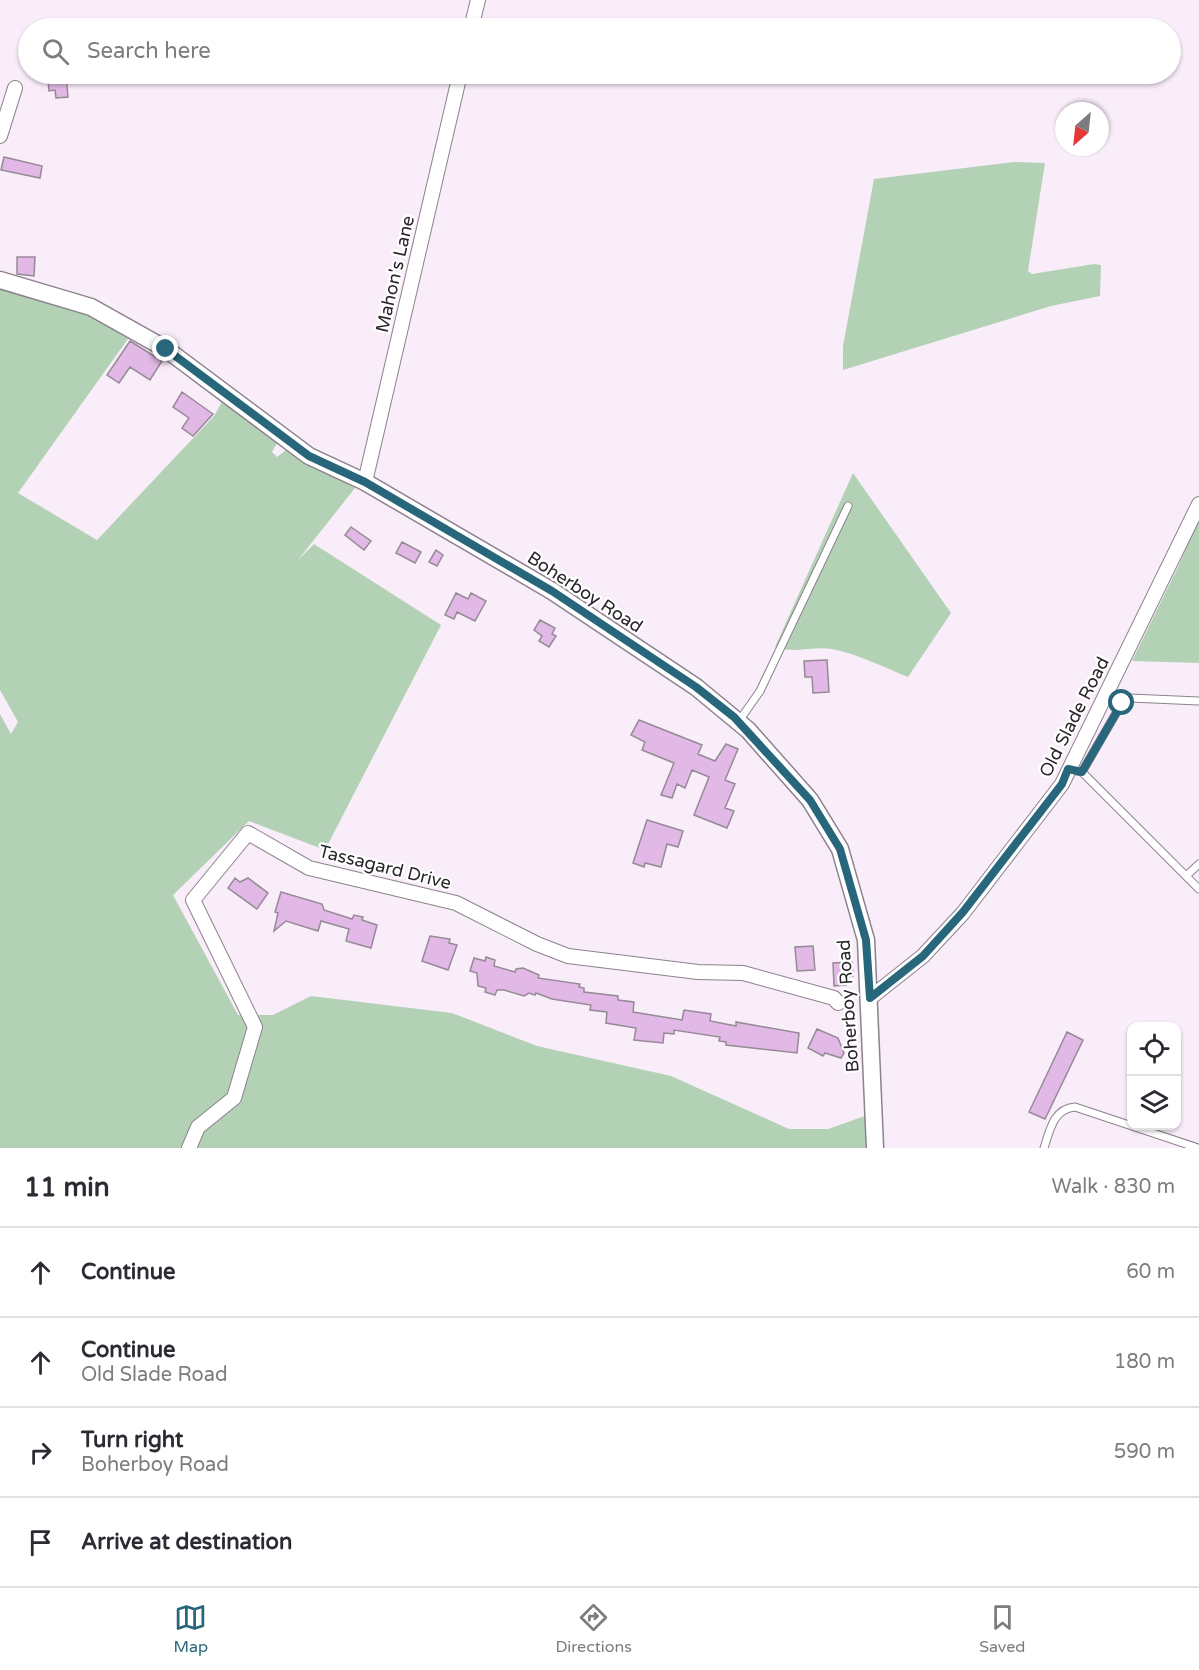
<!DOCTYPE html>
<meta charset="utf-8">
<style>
body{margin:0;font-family:"Varela Round",sans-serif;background:#f2f2f3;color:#2b2b33}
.controls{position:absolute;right:18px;bottom:18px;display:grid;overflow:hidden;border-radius:12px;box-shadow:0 2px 4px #0004}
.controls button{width:54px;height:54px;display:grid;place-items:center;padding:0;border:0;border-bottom:2px solid #e1e1e2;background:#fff;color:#2b2b33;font:30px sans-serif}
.compass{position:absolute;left:1055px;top:102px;width:54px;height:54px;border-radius:50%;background:#fff;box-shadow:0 2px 4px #0004;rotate:207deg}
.stop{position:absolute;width:18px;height:18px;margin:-14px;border:4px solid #28667c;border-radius:50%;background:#fff}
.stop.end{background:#28667c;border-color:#fff;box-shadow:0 2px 6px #0008}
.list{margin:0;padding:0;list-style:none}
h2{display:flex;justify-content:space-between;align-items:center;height:78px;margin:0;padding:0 24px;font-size:26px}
h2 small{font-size:20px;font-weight:400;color:#7c7c81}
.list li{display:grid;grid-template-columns:39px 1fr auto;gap:18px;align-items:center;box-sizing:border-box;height:90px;padding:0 24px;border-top:2px solid #e1e1e2}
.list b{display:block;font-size:22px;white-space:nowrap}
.list p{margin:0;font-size:20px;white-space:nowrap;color:#7c7c81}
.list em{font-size:20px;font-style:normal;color:#7c7c81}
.icon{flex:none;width:33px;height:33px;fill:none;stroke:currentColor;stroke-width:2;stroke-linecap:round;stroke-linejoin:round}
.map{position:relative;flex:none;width:1199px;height:1148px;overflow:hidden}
.search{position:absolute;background:#fff;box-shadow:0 2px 4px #0004;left:18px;right:18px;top:18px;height:66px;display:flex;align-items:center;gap:15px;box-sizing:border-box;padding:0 21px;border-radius:33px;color:#7c7c81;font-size:22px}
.sheet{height:438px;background:#fff}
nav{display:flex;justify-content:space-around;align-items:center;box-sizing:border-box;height:84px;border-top:2px solid #e1e1e2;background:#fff;font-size:16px;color:#7c7c81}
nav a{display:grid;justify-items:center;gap:3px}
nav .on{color:#28667c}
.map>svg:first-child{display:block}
.green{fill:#b3d2b5}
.building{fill:#e2b9e6;stroke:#958a96;stroke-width:1.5}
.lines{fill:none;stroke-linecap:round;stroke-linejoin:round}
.service-casing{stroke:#8c828d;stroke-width:9}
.minor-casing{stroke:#8c828d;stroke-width:16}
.tertiary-casing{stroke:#8c828d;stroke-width:19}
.service{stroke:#fff;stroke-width:7}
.minor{stroke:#fff;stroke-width:14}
.tertiary{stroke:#fff;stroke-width:16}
.route{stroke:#28667c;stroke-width:8}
.labels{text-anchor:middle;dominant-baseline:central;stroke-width:4.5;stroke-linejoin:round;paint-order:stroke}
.street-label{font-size:18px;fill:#29252a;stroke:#fff}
</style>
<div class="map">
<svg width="1199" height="1148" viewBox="0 0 1199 1148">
<rect width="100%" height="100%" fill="#f9edfa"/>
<path class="green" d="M1014,162L1045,163L1028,271L1032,274L1094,264L1101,265L1100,296L1051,306L843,370V346L874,179Z
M0,286L86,313L130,336L18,493L97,540L214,416L222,402L277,443L272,452L277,457L286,450L355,488L298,560L314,544L441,625L325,850L249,821L173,895L238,1015H273L311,996L452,1013L537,1046L671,1076L789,1129H828L865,1116L866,1148H0V714L11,734L18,722L0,690Z
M853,473L951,613L908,677C883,667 858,654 832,649C812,646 794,654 775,647Z
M1199,517V663L1132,661L1178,567Z"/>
<path class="building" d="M51,74H66L68,97L56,98L55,90L49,91L48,80H52Z
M4,157L42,166L40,178L1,170Z
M17,257H35L34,276L17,274Z
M130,341L162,361L150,380L130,367L119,383L107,375Z
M182,392L213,414L193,436L182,428L189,418L173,407Z
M351,527L371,541L364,550L345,535Z
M402,542L421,552L415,563L396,553Z
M436,550L443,555L437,566L429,562Z
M456,593L468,599L471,593L486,601L475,621L457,612L454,619L445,615Z
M540,620L555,628L552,634L556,636L549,647L539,641L542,636L534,630Z
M827,660L829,692L813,693L812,677H805L804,661Z
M639,720L702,745L698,754L715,761L726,744L738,749L725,780L735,784L725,808L734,811L727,828L694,815L709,777L692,770L685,788L677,784L672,798L661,795L674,763L642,750L645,742L631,735Z
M647,820L683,831L678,847L667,844L661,867L645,863L644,867L633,863Z
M235,878L240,882L248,878L268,893L257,909L228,888Z
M281,892L322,904L324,910L352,919L354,915L363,917L362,920L377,925L371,948L346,941L349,929L321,921L318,931L286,921L274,931L278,913L275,912Z
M430,936L450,939L449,943L457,945L448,970L422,961Z
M813,946L815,970L797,971L795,947Z
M486,957L495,960L494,966L515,972L516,969L523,968L539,975L538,978L580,984L579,987L584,988V992L618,996V1000L634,1002L633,1012L682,1020L684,1010L711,1014L710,1021L736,1026V1022L799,1033L797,1053L726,1045V1042L719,1041L720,1037L674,1030V1034L664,1033L663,1043L634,1040L636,1028L606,1023L607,1012L590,1010L591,1005L552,999L536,993L535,995L529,993L524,996L504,990H497L495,995L485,992L486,988L478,986L477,973L470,971L474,958L485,961Z
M852,962L853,976L845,977L846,985L834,986L833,963Z
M817,1029L838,1038L844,1053L841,1058L825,1053L823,1056L808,1048Z
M1067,1032L1083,1040L1045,1119L1029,1112Z"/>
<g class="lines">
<defs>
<path id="service" d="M739,721L760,691L848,506
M1068,769L1082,772L1199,889
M1082,772L1122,703L1130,698L1199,701
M1186,876L1199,864
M1044,1148C1050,1130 1053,1109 1075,1107L1198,1148"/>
<path id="minor" d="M471,28L478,0
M0,136L15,88
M365,482L460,74
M870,998L923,956L963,913L1062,784L1199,504
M189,1148L198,1127L234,1098L255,1027L193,900L248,833L309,868L456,903L537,944L568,956L698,972L743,973L834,998L838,1003"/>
<path id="tertiary" d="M0,280L91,307L166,349L309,456L365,482L552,591L696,687L748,730L810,800L840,849L866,940L875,1148"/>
</defs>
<use href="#service" class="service-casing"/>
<use href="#minor" class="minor-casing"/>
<use href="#tertiary" class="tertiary-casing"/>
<use href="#service" class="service"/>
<use href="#minor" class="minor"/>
<use href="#tertiary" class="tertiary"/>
</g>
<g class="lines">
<path class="route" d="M166,349L309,456L365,482L552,591L696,687L734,717L810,800L840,849L866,940L870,998L923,956L963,912L1062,784L1068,769L1082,772L1122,703"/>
</g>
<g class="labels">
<g class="street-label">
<text transform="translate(395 274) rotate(-77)">Mahon's Lane</text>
<text transform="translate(585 592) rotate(33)">Boherboy Road</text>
<text transform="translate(1074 717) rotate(-63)">Old Slade Road</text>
<text transform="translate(385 867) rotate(14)">Tassagard Drive</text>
<text transform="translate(848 1006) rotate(-94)">Boherboy Road</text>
</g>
</g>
</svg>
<div class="controls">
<button><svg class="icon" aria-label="locate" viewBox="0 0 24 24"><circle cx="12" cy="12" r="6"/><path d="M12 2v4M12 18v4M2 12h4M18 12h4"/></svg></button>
<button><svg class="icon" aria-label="layers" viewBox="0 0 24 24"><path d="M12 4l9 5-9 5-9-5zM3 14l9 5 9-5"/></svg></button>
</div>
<svg class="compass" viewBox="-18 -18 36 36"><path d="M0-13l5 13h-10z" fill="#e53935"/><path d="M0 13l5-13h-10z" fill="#7c7c81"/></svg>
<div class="stop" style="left:1122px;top:703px"></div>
<div class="stop end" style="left:166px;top:349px"></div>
<div class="search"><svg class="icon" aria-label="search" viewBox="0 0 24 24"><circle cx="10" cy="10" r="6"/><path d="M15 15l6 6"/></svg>Search here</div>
</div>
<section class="sheet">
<h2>11 min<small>Walk · 830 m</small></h2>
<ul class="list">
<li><svg class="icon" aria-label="ahead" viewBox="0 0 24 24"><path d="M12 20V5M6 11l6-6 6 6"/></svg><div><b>Continue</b></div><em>60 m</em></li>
<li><svg class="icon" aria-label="ahead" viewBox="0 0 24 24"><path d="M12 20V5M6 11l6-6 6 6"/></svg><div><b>Continue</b><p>Old Slade Road</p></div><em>180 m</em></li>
<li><svg class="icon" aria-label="right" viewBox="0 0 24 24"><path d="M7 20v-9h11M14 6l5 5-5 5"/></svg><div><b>Turn right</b><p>Boherboy Road</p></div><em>590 m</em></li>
<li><svg class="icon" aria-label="arrive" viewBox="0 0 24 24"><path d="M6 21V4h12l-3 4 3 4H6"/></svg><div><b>Arrive at destination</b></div></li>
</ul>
</section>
<nav>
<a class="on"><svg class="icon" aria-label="map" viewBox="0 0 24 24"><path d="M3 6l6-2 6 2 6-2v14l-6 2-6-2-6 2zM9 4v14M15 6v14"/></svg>Map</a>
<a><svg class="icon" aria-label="directions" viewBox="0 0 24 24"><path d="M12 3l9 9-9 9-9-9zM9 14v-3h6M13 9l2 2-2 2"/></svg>Directions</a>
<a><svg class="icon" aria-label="saved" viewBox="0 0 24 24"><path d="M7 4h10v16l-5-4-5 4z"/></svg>Saved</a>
</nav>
